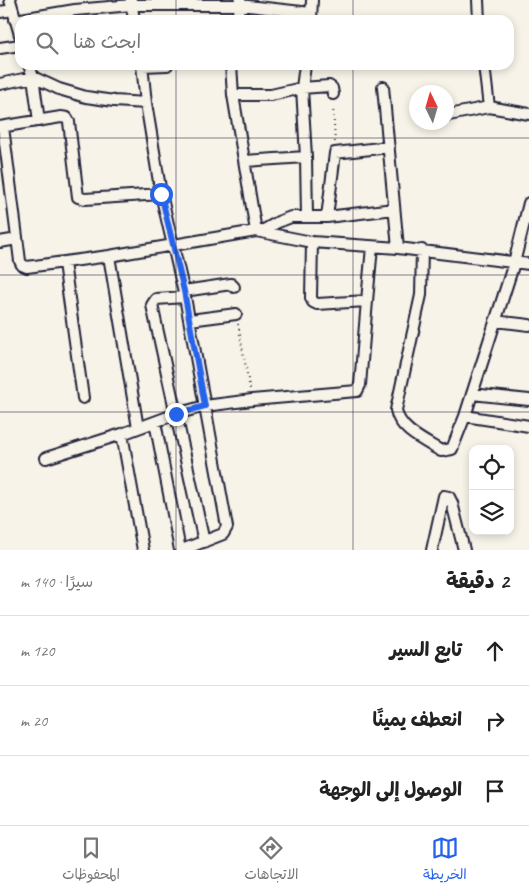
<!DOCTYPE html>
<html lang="ar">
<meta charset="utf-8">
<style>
body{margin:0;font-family:Caveat,"Playpen Sans Arabic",sans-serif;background:#f6f6f6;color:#222;direction:rtl}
.controls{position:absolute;right:15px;bottom:15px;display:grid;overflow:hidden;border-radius:10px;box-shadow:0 2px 8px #0003}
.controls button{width:45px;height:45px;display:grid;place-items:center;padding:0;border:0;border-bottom:1px solid #e0e0e0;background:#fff;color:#222;font:25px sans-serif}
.compass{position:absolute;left:409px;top:85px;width:45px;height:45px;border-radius:50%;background:#fff;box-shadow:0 2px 8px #0003;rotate:355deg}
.stop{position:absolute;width:15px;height:15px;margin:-11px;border:4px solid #2563eb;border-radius:50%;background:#fff}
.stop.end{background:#2563eb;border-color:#fff;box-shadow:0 1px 5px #0008}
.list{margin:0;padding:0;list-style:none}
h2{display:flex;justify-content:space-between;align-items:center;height:65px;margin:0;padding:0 20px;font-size:21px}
h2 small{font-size:16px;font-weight:400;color:#767676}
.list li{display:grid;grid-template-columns:32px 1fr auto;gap:15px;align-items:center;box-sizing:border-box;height:70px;padding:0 20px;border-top:1px solid #e0e0e0}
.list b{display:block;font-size:19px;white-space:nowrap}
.list em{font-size:16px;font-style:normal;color:#767676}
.icon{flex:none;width:28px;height:28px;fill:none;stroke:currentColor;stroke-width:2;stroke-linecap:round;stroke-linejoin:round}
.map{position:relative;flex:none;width:529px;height:550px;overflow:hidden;direction:ltr}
.search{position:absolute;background:#fff;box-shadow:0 2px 8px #0003;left:15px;right:15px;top:15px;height:55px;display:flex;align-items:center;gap:12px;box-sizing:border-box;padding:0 18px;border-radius:15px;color:#767676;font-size:19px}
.sheet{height:275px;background:#fff}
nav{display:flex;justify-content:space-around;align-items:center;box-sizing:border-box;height:70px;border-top:1px solid #e0e0e0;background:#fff;font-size:14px;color:#767676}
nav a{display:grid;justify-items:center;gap:2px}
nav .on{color:#2563eb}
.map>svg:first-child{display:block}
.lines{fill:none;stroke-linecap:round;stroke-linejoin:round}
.minor-casing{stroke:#22223b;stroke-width:14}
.path{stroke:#22223b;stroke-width:2;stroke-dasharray:1 4;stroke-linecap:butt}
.minor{stroke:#f7f3e8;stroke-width:10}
.route{stroke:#2563eb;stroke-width:6}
.grid{fill:none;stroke:#22223b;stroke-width:1;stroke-opacity:0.55}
</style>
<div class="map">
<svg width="529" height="550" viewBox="0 0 529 550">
<rect width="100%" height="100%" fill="#f7f3e8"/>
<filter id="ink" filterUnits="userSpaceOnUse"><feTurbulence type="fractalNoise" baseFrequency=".02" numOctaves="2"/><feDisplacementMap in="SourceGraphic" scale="10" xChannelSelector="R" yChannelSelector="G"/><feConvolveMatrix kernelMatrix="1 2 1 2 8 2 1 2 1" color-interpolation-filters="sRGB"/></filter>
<g filter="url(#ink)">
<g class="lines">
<defs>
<path id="minor" d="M10,0L20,35
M131,0L134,20
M478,0L479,20
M0,12L13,10
M15,20L75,10L132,5H239L311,13
M237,20L240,0
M311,20L312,0
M0,48L20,45
M29,65L33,77L39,121
M142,65L146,103L161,194L185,297L227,527L223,534L182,550
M231,65L233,95L256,231
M305,65L302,88L329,86L332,88L333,94
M484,65L489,107L529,114
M142,66L167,65
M0,84L33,77L59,89L86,97L114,101L146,103
M383,87L398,248
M233,95H271L302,88L306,157L307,217
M449,115L489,107
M0,127L61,117L67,118L69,122L78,197L85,199L161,194
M3,127L20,261L22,265L27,267L109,256L256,231L312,242L398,248L529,264
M245,161L306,157
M327,217L335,153L389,147
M262,231L278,222L291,217H327L394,209
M0,242L17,239
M312,242L311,298L313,302L317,304L367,301L372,247
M422,250L421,295L396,410C399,430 425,441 441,451L452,449L465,416L514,263L529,203
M109,256L138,428
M64,263L83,398
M184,291L231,284L234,287
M185,297L156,299L152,305L204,542
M190,320L236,314
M495,321L529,325
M472,394L529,400
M465,416L529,426
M155,422L180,550
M122,434L143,550
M46,458L122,434L176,414L205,406L252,400L357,391L360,385L367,301
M432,550L444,496L449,497L452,503L464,550"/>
</defs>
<use href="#minor" class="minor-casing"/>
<path class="path" d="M333,106L335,143
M238,324L250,390"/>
<use href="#minor" class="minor"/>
</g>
</g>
<g class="lines" filter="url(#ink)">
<path class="route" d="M161,194L184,291L205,406L176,414"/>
</g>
<path class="grid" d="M176,0V20M353,0V20M176,65V550M353,65V550M0,138H529M0,275H529M0,412H529"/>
</svg>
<div class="controls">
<button><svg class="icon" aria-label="locate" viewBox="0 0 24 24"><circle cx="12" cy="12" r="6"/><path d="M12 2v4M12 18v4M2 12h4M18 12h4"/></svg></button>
<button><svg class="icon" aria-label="layers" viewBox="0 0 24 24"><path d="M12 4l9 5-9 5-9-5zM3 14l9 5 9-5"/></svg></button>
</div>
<svg class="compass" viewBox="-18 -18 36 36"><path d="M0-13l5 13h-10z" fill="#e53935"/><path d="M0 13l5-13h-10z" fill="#767676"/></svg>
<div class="stop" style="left:161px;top:194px"></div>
<div class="stop end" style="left:176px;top:414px"></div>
<div class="search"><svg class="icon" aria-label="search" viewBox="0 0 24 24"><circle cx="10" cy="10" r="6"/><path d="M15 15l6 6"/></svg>ابحث هنا</div>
</div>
<section class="sheet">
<h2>2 دقيقة<small>سيرًا · 140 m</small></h2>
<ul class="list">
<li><svg class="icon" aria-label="ahead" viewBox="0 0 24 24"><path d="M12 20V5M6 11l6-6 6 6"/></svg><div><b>تابع السير</b></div><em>120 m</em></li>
<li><svg class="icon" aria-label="right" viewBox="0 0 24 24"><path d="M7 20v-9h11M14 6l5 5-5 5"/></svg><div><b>انعطف يمينًا</b></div><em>20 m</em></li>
<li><svg class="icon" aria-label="arrive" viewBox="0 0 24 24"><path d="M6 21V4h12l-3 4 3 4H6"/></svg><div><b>الوصول إلى الوجهة</b></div></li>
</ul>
</section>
<nav>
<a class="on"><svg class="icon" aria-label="map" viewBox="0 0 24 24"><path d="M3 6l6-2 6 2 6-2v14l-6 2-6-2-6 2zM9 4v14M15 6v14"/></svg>الخريطة</a>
<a><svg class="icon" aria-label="directions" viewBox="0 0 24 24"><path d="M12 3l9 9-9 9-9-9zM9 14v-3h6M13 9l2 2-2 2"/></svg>الاتجاهات</a>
<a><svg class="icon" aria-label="saved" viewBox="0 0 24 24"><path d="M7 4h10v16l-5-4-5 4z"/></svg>المحفوظات</a>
</nav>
